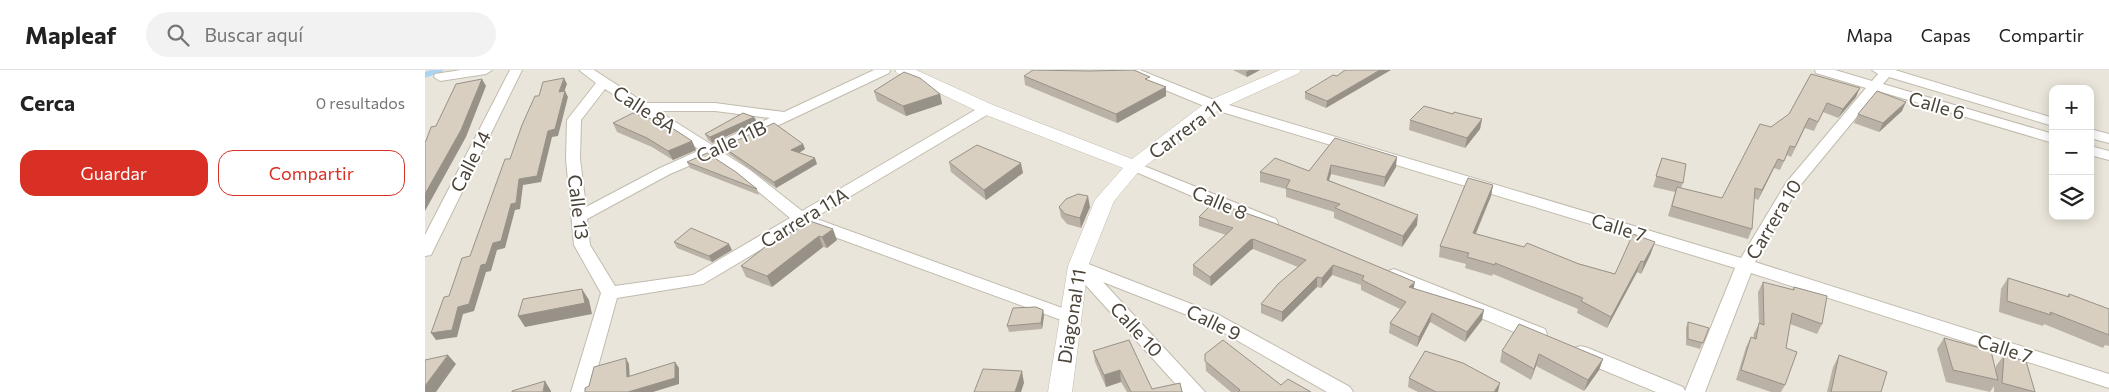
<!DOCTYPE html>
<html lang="es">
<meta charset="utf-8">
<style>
body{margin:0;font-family:Commissioner,sans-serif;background:#f2f2f2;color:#222}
.controls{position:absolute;right:15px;top:15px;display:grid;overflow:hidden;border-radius:10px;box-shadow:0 2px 12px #0003}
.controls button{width:45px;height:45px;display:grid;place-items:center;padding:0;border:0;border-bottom:1px solid #e0e0e0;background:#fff;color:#222;font:25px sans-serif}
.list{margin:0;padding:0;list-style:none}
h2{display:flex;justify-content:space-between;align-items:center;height:65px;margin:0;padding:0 20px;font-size:21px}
h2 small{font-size:16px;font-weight:400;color:#767676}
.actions{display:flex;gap:10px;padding:15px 20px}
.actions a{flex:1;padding:11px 0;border:1px solid #d93025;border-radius:15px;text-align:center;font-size:18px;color:#d93025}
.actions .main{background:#d93025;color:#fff}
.icon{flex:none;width:28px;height:28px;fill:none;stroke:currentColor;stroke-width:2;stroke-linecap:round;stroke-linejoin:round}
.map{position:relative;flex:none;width:1684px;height:322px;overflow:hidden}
header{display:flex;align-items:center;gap:30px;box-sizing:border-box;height:70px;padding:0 25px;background:#fff;border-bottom:1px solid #e0e0e0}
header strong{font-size:24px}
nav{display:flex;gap:28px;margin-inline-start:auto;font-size:18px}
.search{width:350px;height:45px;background:#f2f2f2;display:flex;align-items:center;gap:12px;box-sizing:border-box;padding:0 18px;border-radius:28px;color:#767676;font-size:19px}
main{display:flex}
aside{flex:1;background:#fff}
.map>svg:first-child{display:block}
.residential{fill:#eae5da;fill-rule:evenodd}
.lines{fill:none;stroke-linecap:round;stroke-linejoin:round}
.stream{stroke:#a9d4f2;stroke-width:5.5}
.minor-casing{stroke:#c2bbae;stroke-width:2}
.tertiary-casing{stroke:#c2bbae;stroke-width:1}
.minor{fill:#fff;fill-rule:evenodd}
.tertiary{fill:#fff;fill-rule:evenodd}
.wall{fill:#bab2a6}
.shaded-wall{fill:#979187}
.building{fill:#d8cfc1;stroke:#979187}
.labels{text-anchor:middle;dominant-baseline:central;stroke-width:4;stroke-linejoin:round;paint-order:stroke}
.street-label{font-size:19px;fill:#4b4439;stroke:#fff}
</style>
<header>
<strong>Mapleaf</strong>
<div class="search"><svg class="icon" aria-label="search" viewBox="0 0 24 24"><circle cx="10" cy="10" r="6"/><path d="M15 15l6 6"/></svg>Buscar aquí</div>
<nav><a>Mapa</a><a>Capas</a><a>Compartir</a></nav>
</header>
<main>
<aside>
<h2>Cerca<small>0 resultados</small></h2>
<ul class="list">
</ul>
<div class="actions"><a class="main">Guardar</a><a>Compartir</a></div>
</aside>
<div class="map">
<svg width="1684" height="322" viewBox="0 0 1684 322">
<rect width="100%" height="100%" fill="#f6f3ec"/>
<path class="residential" d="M0,0H1684V322H0ZM1628,19H1665V146H1628Z"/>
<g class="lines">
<path class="stream" d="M0,5L15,0"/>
<defs>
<path id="minor" d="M36,0H67L61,4L15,11L9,7L10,4Z
M85,0H97L8,181L6,185L0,186V165Z
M154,0H169L220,33H290L359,42L449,0H465L464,3L297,82L325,100L377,141L557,36H567L569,39L567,42L389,148L651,243L654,247L651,251L645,253L639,251L377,155L278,214L192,228L166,322H146L176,223L149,175L141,89L142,50L171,13ZM180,19L275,80L235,98L161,137L155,89L156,50ZM233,41H290L345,48L287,75ZM285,87L315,106L365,148L268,205L190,216L165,175L162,149L245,104Z
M698,0H715L794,32L1316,188L1361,113L1441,18L1391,3L1390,0H1410L1447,11L1453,4L1447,0H1470L1628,48V56L1464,7L1458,14L1628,64V73L1453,21L1373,118L1330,192L1684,304V318L1326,203L1280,322H1231L1149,288L1147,283L1149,278L1156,276L1163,278L1258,317L1260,321L1310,198L784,38L699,3Z
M1665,59L1684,64V73L1665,68Z
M1665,76L1684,81V90L1665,85Z
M709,92L851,149L853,153L851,157H839L704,99L702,96L704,93Z
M653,190L792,244L925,317L928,322H902L780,252L678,212L780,322H758L647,200L644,196L647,192Z
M969,199L1120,259L1122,264L1120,269L1113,271L1106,269L963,209L960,205L963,201Z"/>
<path id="tertiary" d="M470,0H491L568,35L707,89L783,31L855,0H876L874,3L795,39L715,100L689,131L663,196L647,322H623L643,196L670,130L698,98L556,43L472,3Z"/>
</defs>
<use href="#minor" class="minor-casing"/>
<use href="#tertiary" class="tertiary-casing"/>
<use href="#minor" class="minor"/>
<use href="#tertiary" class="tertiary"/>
</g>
<path class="wall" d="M808,0H835L822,7Z
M1386,4L1431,27L1413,48L1398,42L1389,61L1380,58L1366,87L1362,85L1355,100L1349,98L1333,130L1329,128L1327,159L1323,169L1243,146L1250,122L1228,117L1237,88L1258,113L1256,118L1297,128L1364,44Z
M599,6L725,11L741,17V26L692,53L600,15Z
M912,6L901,38L880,29V22Z
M449,21L515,24L517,34L481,46L452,31Z
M1477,41L1454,62L1429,53L1433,44Z
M1028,44L1057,49L1055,59L1040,78L984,60L985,50Z
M329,47L332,52L287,73L283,70L280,64Z
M188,53L267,71L271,80L248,90L227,77L192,62Z
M910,68L971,97L959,117L906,104L904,110L992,155L977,177L909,148V142L861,127V119L835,112V102L884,101Z
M378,74L380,79L374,83L392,94L351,118L301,82L298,77Z
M262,92L332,119L334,125L265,98Z
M524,92L598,103L561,130L526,102Z
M1068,115L1066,126L1051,164L1190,204L1226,183L1216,204L1212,202L1182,258L1152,243L1153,239L1068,204L1067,206L1040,198L1041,194L1014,187L1015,176Z
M634,137H665L656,158L642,154L636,147Z
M774,147L989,218L1057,250L1040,272L1005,252L992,277L964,263L965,253L975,239L936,220V215L907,205L896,218L892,217L857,252L836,243V234L873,197L828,179L826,180L786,216L768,205V195L801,165L774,156Z
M382,150L412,170L402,178L398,177L347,217L321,207L316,196L367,163Z
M249,172L307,180L287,192L252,178Z
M1583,208L1642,226L1644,224L1684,239V276L1680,275L1678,278L1619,254L1618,256L1574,242L1576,219Z
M1338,212L1367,220L1369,217L1397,254L1392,264L1365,254L1361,278L1360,315L1356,322H1346L1311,310L1321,277L1326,267L1328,268L1329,263L1334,254L1333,222Z
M618,240L619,246L617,259L584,262L582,256Z
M1263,252L1284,258L1275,279L1261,275V258Z
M1519,268L1571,300V296L1579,285L1610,322H1569V316L1565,322L1521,312L1512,279Z
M668,281L727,319L757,322H702L696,312L681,317L670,292Z
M1077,281L1178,289L1174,300L1159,321L1111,296L1106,310L1075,292Z
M780,284L856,315L886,322H806L781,301Z
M1414,285L1456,322H1402L1408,297Z
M984,308L1073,322H993L983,317Z"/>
<path class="shaded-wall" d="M825,0H835L822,7L821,2Z
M955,0H966L901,38L902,31Z
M139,8L142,14L137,28L134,22Z
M57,9L61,16L41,67L0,141V124Z
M741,17V26L692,53L691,44Z
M1435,18L1431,27L1413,48L1418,39Z
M140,21L143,27L133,66L127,67L116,112L98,115L95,139L90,140L80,178L72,180L66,201L61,202L49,241L38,244L32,267L11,270L6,263L33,237L68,173L86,134L94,109L123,61Z
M515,24L517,34L481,46L478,36Z
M1481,32L1477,41L1454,62L1458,53Z
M329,47L332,52L287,73L285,67Z
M1057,49L1055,59L1040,78L1042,68Z
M267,71L271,80L248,90L243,81Z
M378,74L380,79L369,86L366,80Z
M972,87L971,97L959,117L960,107Z
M390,88L392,94L351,118L349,112Z
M1353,89L1349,98L1333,130L1337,120Z
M596,93L598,103L561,130L559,120Z
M906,95V104L901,119L902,110Z
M1068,115L1066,126L1046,174L1048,163Z
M663,126L665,137L656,158L655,148Z
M993,145L992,155L977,177L978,166Z
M408,159L412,170L402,178L397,167Z
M394,166L398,177L347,217L342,206Z
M828,169V179L826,180L786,216L785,207L825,170Z
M1230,172L1226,183L1216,204L1219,192Z
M304,174L307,180L287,192L284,186Z
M1216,191L1212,202L1182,258L1186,247Z
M908,195L907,205L896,218L897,208Z
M892,207V217L857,252V242Z
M990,212L988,221L984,217Z
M157,219L164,230L167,244L100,257L93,246Z
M618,240L619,246L617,259L616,253Z
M1059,240L1057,250L1040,272L1042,262Z
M1007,243L1005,252L992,277L994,267Z
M1114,284L1111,296L1106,310L1109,299Z
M23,285L31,294L11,322H0V316Z
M201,288L204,294L205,313L202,307Z
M1178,289L1174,300L1159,321L1163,310Z
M250,292L254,298V314L228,322H203Z
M695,300L696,312L681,317L679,305Z
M597,301L599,313L596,322H590Z
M120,311L126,321V322H118Z
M1075,313L1073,322H1069Z"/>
<path class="building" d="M608,0L664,1L709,0L725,7L720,9L741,17L691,44L599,6Z
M920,0H955L902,31L880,22L908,5L912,6Z
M479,2L495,8L515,24L478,36L449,21Z
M1386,4L1435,18L1418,39L1402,33L1393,52L1384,48L1370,77L1365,76L1359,91L1353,89L1337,120L1330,118L1327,159L1247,136L1252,117L1297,128L1335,54L1346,57L1364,44Z
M139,8L134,22L140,21L130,59L123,61L112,106L94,109L91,133L86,134L76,171L68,173L61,194L56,195L44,234L33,237L27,260L6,263L19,227L24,226L37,188L45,186L80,89H85L97,55L110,26H114L118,12Z
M57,9L36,60L0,124V71H1L6,57L11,56L31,14Z
M1452,21L1481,32L1458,53L1433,44Z
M999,36L1028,44L1029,42L1057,49L1042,68L985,50Z
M208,43L241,54L267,71L243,81L222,68L188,53Z
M318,43L329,47L285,67L280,64Z
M349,53L378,74L366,80L390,88L349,112L298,77Z
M910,68L972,87L960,107L906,95L902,110L993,145L978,166L910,138L915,134L861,118L865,110L835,102L850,88L884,101Z
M552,75L596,93L559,120L524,92Z
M282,83L311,102L332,119L262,92Z
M1237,88L1261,94L1258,113L1231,106Z
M1043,108L1068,115L1048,163L1099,177L1102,173L1154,194L1190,204L1208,164L1230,172L1219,192L1216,191L1186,247L1156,231L1158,228L1070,193V195L1042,187L1044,183L1015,176Z
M653,124L663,126L655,148L640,144L634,137L641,129Z
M789,132L849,153L990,212L984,217L1059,240L1042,262L1007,243L994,267L965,253L981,232L937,210L939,206L908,195L897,208L892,207L857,242L836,234L853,214L881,190L828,169L825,170L785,207L768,195L808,158L774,147Z
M382,150L408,159L397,167L394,166L342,206L316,196L360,161L367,163Z
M266,158L304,174L284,186L249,172Z
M1583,208L1644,227V224L1684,239V265L1625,242L1626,245L1582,231Z
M1338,212L1369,220V217L1402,226L1397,254L1367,243L1361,278L1372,282L1360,315L1316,300L1326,267L1331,269L1334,253L1339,255Z
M157,219L160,233L93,246L98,229Z
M611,237L618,240L616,253L582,256L588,238Z
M1263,252L1284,258L1278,273L1263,269Z
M1094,254L1178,289L1163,310L1114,284L1109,299L1077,281Z
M1519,268L1566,281L1573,310L1528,300Z
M704,270L727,319L755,313L757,322H706L695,300L679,305L668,281Z
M798,270L856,315L863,309L886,322H813L815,320L780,291V284Z
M1000,281L1038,293L1075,313L1069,322H1011L984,308Z
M23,285L0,316V290Z
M1414,285L1462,302L1456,322H1406Z
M1579,285L1601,291L1610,322L1577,313Z
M201,288L202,307L250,292V308L203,322H160V318L164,316L169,297Z
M558,299L597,301L590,322H549Z
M120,311L118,322H87V321Z"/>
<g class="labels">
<g class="street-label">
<text transform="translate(1512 35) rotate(16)">Calle 6</text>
<text transform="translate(220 39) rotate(33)">Calle 8A</text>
<text transform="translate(760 59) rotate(-36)">Carrera 11</text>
<text transform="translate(306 71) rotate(-25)">Calle 11B</text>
<text transform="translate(45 91) rotate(-63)">Calle 14</text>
<text transform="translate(795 132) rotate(23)">Calle 8</text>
<text transform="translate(154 137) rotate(83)">Calle 13</text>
<text transform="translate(379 147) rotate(-31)">Carrera 11A</text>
<text transform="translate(1348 149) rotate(-59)">Carrera 10</text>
<text transform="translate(1194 157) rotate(17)">Calle 7</text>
<text transform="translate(646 246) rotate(-81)">Diagonal 11</text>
<text transform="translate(789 252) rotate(26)">Calle 9</text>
<text transform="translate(712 259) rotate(47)">Calle 10</text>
<text transform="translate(1580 278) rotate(18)">Calle 7</text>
</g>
</g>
</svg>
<div class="controls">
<button>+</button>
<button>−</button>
<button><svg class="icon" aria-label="layers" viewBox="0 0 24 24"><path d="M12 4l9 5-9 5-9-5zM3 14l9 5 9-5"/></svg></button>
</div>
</div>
</main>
